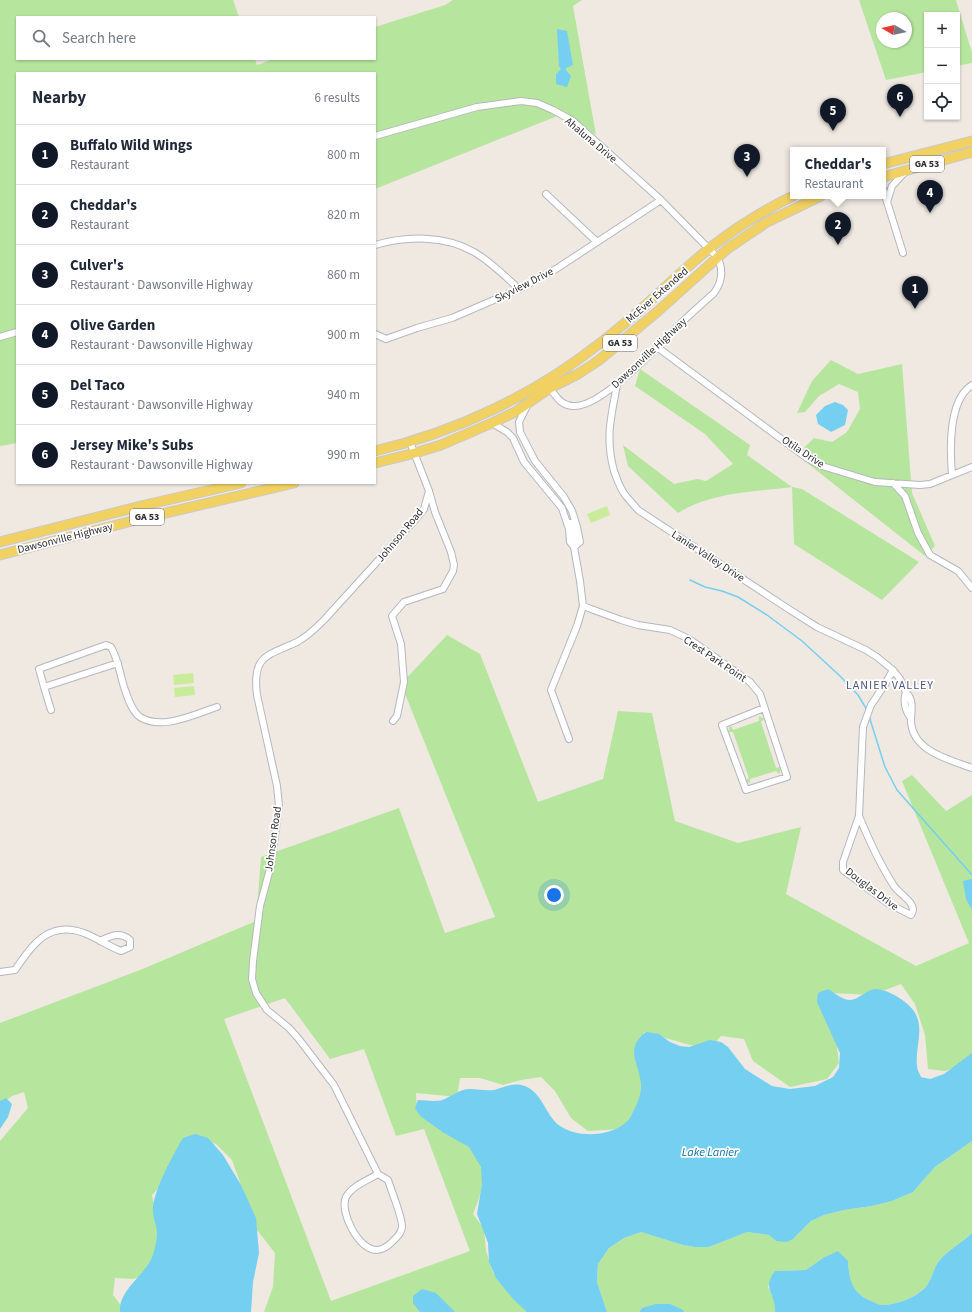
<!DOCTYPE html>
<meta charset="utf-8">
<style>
body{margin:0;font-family:"Source Sans 3",sans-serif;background:#f6f6f7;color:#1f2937}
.controls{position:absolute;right:12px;top:12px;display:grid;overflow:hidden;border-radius:0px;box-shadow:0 1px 3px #0004}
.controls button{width:36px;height:36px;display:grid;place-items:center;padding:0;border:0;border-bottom:1px solid #e0e1e3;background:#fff;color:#1f2937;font:20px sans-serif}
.compass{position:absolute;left:876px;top:12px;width:36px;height:36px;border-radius:50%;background:#fff;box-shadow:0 1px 3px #0004;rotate:279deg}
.you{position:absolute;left:554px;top:895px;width:14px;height:14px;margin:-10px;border:3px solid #fff;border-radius:50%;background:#1a73e8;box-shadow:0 0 0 6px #1a73e833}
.badge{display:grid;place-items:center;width:26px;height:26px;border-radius:50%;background:#111827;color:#fff;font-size:13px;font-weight:700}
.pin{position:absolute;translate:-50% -33px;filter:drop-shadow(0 1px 2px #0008)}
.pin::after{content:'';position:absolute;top:21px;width:14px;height:12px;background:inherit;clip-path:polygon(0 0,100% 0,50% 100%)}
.popup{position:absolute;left:790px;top:147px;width:96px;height:52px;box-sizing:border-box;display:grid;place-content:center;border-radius:0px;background:#fff;filter:drop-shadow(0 1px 3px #0005);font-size:13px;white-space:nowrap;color:#747a83}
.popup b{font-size:15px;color:#1f2937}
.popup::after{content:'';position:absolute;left:50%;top:100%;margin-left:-8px;border:8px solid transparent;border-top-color:#fff}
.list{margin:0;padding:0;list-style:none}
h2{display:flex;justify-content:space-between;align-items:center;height:52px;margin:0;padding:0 16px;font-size:17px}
h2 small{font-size:13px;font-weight:400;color:#747a83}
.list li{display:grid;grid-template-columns:26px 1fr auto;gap:12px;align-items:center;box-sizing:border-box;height:60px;padding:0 16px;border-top:1px solid #e0e1e3}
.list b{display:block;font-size:15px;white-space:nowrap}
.list p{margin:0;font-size:13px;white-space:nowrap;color:#747a83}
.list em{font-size:13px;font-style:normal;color:#747a83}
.icon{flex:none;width:22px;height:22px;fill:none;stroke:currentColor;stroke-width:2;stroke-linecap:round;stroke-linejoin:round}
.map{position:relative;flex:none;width:972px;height:1312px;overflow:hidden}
.search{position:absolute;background:#fff;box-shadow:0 1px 3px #0004;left:16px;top:16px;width:360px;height:44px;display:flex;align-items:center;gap:10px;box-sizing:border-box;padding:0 14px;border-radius:0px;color:#747a83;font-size:15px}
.panel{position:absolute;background:#fff;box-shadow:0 1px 3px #0004;left:16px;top:72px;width:360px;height:412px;border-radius:0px}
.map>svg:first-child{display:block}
.green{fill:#b6e59e;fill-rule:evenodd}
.pitch{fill:#c9ec9a}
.water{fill:#75cff0}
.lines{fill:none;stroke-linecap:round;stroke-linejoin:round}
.stream{stroke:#75cff0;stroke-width:1.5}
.street-casing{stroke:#b4b7c1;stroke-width:8}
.primary-casing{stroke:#c9c9c9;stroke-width:11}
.street{stroke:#fff;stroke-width:6}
.primary{stroke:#f2d163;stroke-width:9}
.labels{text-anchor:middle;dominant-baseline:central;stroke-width:3.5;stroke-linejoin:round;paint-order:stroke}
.shield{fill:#fff;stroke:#6d6d6d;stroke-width:1}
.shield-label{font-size:10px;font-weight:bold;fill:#2e2e2e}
.street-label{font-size:11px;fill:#2e2e2e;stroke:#fff}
.neighbourhood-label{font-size:12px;letter-spacing:1px;fill:#4d5680;stroke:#fff}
.water-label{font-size:12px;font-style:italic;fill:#0d6fa3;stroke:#fff}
</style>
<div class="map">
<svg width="972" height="1312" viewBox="0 0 972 1312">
<rect width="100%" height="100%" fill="#efe9e1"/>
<path class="green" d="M0,0H233L239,17H17V59H255L257,65L274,59H375V27L445,5L453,0H582L573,6L596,135L562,114L375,189V73H17V443L0,446Z
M859,0H956L972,53V63L957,66V15H927V72L886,80ZM882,18H906V42H882Z
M831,360L858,374L902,364L912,493L935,546L925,556L797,455L814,438L832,442L847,432L860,409L858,392L839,384L819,396L805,412L797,413L812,381Z
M640,369L750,445L747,455L792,487L802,489L919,562L882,600L794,544L792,487C753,492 712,492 678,513L628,466L623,445L674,484L697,479L706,481L733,464L705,434L635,386Z
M447,635L480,654L538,802L603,779L618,711L652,713L675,821L738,843L801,827L786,894L916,966L969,943L902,781L912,775L946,811L972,795V1062L945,1071L928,1069L925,1035L915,1004L901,984L872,995L830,993L839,1063L827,1079L790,1087L753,1061L744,1039L721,1036L710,1048L690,1045L644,1032L641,1047L647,1081L638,1111L620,1129L588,1131L571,1118L555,1091L541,1077L521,1080L503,1085L480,1078H460L457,1097L416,1093L417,1109C436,1121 472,1139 481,1160C488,1175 479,1200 473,1214L484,1229L486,1251L493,1273L528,1312H264L273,1287L275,1253L257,1230L232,1160L216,1144L192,1137L165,1181L152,1195L163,1251L152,1273L133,1279L115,1278L113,1295L126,1312H0V1141L28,1108L24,1092L12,1096L0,1105V1023L140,970L256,921L261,857L399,808L445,933L495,917L401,684ZM285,998L330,1059L364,1049L396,1136L424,1129L470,1251L331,1301L224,1019Z
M759,716L765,719L761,722L776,768L780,767L781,769L779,774L776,771L750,779V783L745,781L749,778L733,732H728L730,726L732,727L733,730L759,721Z
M972,1141V1233C962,1243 949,1249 939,1261C933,1269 932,1280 925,1288C915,1298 896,1305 882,1305C879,1305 874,1302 871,1301C852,1293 849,1280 848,1261L823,1258L806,1270L775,1271L768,1287L776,1305L775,1312H684L683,1310L642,1308L639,1312H607L597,1282L598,1264L609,1248L624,1238L641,1232L683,1245L695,1247H709L747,1232L769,1235L776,1241L793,1239L811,1221L824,1215L844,1210L872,1206L892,1201L913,1192L935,1167Z"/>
<path class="pitch" d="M607,506L610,515L591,523L587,514Z
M193,673L194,683L174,685L173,675Z
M194,686L195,695L175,697L174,688Z"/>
<path class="water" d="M557,29L567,31L573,65L566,68V70L571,76L567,87L556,84V74L561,69L559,66Z
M835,402L843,405L848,410L845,425L831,432L818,424L816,415L825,406Z
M972,879V910L966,899L963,881Z
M828,989C835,993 842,1000 850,1000C858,1000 866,990 875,989C889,989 913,1004 917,1017C923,1033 915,1050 917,1066C917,1070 920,1074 921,1077L930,1079L944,1074L972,1053V1141L935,1167L913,1192L892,1201L872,1206L844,1210L824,1215L811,1221L793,1239L787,1242L776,1241L769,1235L747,1232L709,1247H695L683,1245L641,1232L624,1238L609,1248L598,1264L597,1282L607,1312H527L513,1299L496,1278L489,1262L488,1243L477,1214L482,1184L481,1167L469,1147L444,1133L420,1116L415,1108L418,1100C425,1100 435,1102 442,1100C451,1097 459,1089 470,1089C478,1089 486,1091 494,1090C503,1088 512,1083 521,1085C542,1089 545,1116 560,1126C574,1135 592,1136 607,1132C616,1130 627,1124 631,1116C636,1106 642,1095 641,1084C639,1062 624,1049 646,1032L659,1034L670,1042L680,1046L689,1047L710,1040L721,1042L728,1047L745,1069L772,1086L790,1089L815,1086L833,1077L839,1068L840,1053L817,1002L818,993Z
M6,1098L12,1104L8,1117L0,1129V1101Z
M195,1134L208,1138L223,1155L241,1185L256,1218L259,1253L253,1282L251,1312H120C118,1290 146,1275 153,1255C155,1249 157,1240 157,1234C157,1225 152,1217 153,1207C155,1188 173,1155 183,1138Z
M972,1233V1312H775C776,1292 761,1290 775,1271L806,1270L823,1258L838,1251L848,1261C849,1280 852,1293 871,1301C874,1302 879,1305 882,1305C896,1305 915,1298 925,1288C932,1280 933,1269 939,1261C949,1249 962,1243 972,1233Z
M422,1289L436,1293L455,1312H420L413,1303V1296Z
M656,1304H670L683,1310L684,1312H639L642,1308Z"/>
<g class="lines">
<path class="stream" d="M690,580L705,587L722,591L738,597L767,615L802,641L840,676L858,695L867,710
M869,716L885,767L897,790L972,875"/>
<defs>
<path id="street" d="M375,136L477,107L521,101L537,103L553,110L573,121L661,200L717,257C724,270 722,282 714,293C702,304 689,315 678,326C658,346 600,409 573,406C559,405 556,395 548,386
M883,189L903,253
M546,194L597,242
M887,202L892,186L905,172
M375,245C407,236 444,235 474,252C491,262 505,276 519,289
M375,334L386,339L417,328L452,318L519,289L556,269L661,200
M0,337L17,332
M657,347L807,458L822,466L875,482L920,485L930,484L972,467
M617,385C611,417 605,438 614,471C617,479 620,489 626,496C630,501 634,505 638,510L787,608L817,627L866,650L877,657L893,670L900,679L906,692
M528,404L519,422L520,432L535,461L564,497L572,511L577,527L580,542L574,547
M492,423L507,432L513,438L524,462L562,508L569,529L570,542L574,547L580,581L583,606L577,626L551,690L569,739
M952,475C950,451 948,400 972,385
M893,483L905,496L918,533L930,555L958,571L972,588
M571,523L575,542L574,547
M583,606L621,620L638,625L670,630L689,639L750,682L760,694L787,777L746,790L722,725L764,708
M118,663L44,687L39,669L106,645L111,647C118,659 120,674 124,687C127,696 132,712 140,717C162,731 195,714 217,707
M44,687L51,710
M911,718C905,711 903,701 906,692C913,699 912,708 911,717C909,750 947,759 972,768
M393,721L397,716L404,682L401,644L392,616L404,602L443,589L453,571L454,565L451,552L435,512L429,491L410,442
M859,816C868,838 881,866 894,886C900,895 919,904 911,915L889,904L843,870V862L859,816L863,727L871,705L884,686L893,670
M0,972L15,970C33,944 49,920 84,933C97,938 108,946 121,951L130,947V940C120,931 110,936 100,941
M378,1174C368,1180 352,1186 346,1197C339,1212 359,1250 376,1250C383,1250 388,1246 392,1242C397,1237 401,1234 402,1227C403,1219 391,1190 388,1180L378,1174L334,1085L298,1038L289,1028L267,1010L256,993L252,979L253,961L260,906L271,865L279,806L277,786L257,695C252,655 267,656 297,642C307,637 316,628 324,620L415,520L424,509L429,491"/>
<path id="primary" d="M883,164L972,141
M883,177L972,152
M375,451C456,432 534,395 599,344C617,330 634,316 650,301C670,283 690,264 711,247C737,227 764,210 793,196
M375,463L415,453L441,445L492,423L515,412L550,388L578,374L598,361L657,312L727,249L767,222L821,196
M0,542L141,506L241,483
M0,555L140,519L294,483"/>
</defs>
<use href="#street" class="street-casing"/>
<use href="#primary" class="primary-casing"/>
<use href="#street" class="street"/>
<use href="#primary" class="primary"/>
</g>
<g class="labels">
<g class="shield">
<rect x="910" y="156" width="34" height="16" rx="3"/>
<rect x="603" y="335" width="34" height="16" rx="3"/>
<rect x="130" y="509" width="34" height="16" rx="3"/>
</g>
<g class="shield-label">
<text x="927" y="164">GA 53</text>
<text x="620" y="343">GA 53</text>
<text x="147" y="517">GA 53</text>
</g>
<g class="street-label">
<text transform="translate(591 140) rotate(40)">Ahaluna Drive</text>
<text transform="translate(524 285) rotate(-27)">Skyview Drive</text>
<text transform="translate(657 295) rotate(-41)">McEver Extended</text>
<text transform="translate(649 353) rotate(-43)">Dawsonville Highway</text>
<text transform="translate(803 452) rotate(33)">Otila Drive</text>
<text transform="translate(400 535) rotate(-50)">Johnson Road</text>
<text transform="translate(65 538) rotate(-14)">Dawsonville Highway</text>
<text transform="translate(708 556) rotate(33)">Lanier Valley Drive</text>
<text transform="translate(715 659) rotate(34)">Crest Park Point</text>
<text transform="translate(273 839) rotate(-82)">Johnson Road</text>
<text transform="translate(872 889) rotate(37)">Douglas Drive</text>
</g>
<g class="neighbourhood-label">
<text x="890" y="685">LANIER VALLEY</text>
</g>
<g class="water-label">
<text x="710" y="1152">Lake Lanier</text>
</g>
</g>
</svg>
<div class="controls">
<button>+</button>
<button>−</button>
<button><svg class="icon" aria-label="locate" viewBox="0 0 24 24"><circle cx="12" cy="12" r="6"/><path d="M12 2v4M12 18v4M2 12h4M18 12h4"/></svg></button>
</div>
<svg class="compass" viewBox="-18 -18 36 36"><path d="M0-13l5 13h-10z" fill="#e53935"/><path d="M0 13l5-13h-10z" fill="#747a83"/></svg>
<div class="you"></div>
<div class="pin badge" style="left:915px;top:309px">1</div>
<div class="pin badge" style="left:838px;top:245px">2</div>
<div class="popup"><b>Cheddar's</b>Restaurant</div>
<div class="pin badge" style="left:747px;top:177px">3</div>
<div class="pin badge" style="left:930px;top:213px">4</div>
<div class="pin badge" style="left:833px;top:131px">5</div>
<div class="pin badge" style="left:900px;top:117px">6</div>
<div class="search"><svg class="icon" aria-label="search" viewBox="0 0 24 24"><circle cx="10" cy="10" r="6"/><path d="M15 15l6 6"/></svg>Search here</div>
<section class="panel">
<h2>Nearby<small>6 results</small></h2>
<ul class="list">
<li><span class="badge">1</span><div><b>Buffalo Wild Wings</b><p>Restaurant</p></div><em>800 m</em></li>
<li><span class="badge">2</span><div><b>Cheddar's</b><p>Restaurant</p></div><em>820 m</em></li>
<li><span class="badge">3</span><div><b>Culver's</b><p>Restaurant · Dawsonville Highway</p></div><em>860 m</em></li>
<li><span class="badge">4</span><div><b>Olive Garden</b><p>Restaurant · Dawsonville Highway</p></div><em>900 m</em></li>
<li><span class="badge">5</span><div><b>Del Taco</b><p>Restaurant · Dawsonville Highway</p></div><em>940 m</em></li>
<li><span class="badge">6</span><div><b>Jersey Mike's Subs</b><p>Restaurant · Dawsonville Highway</p></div><em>990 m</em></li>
</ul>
</section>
</div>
